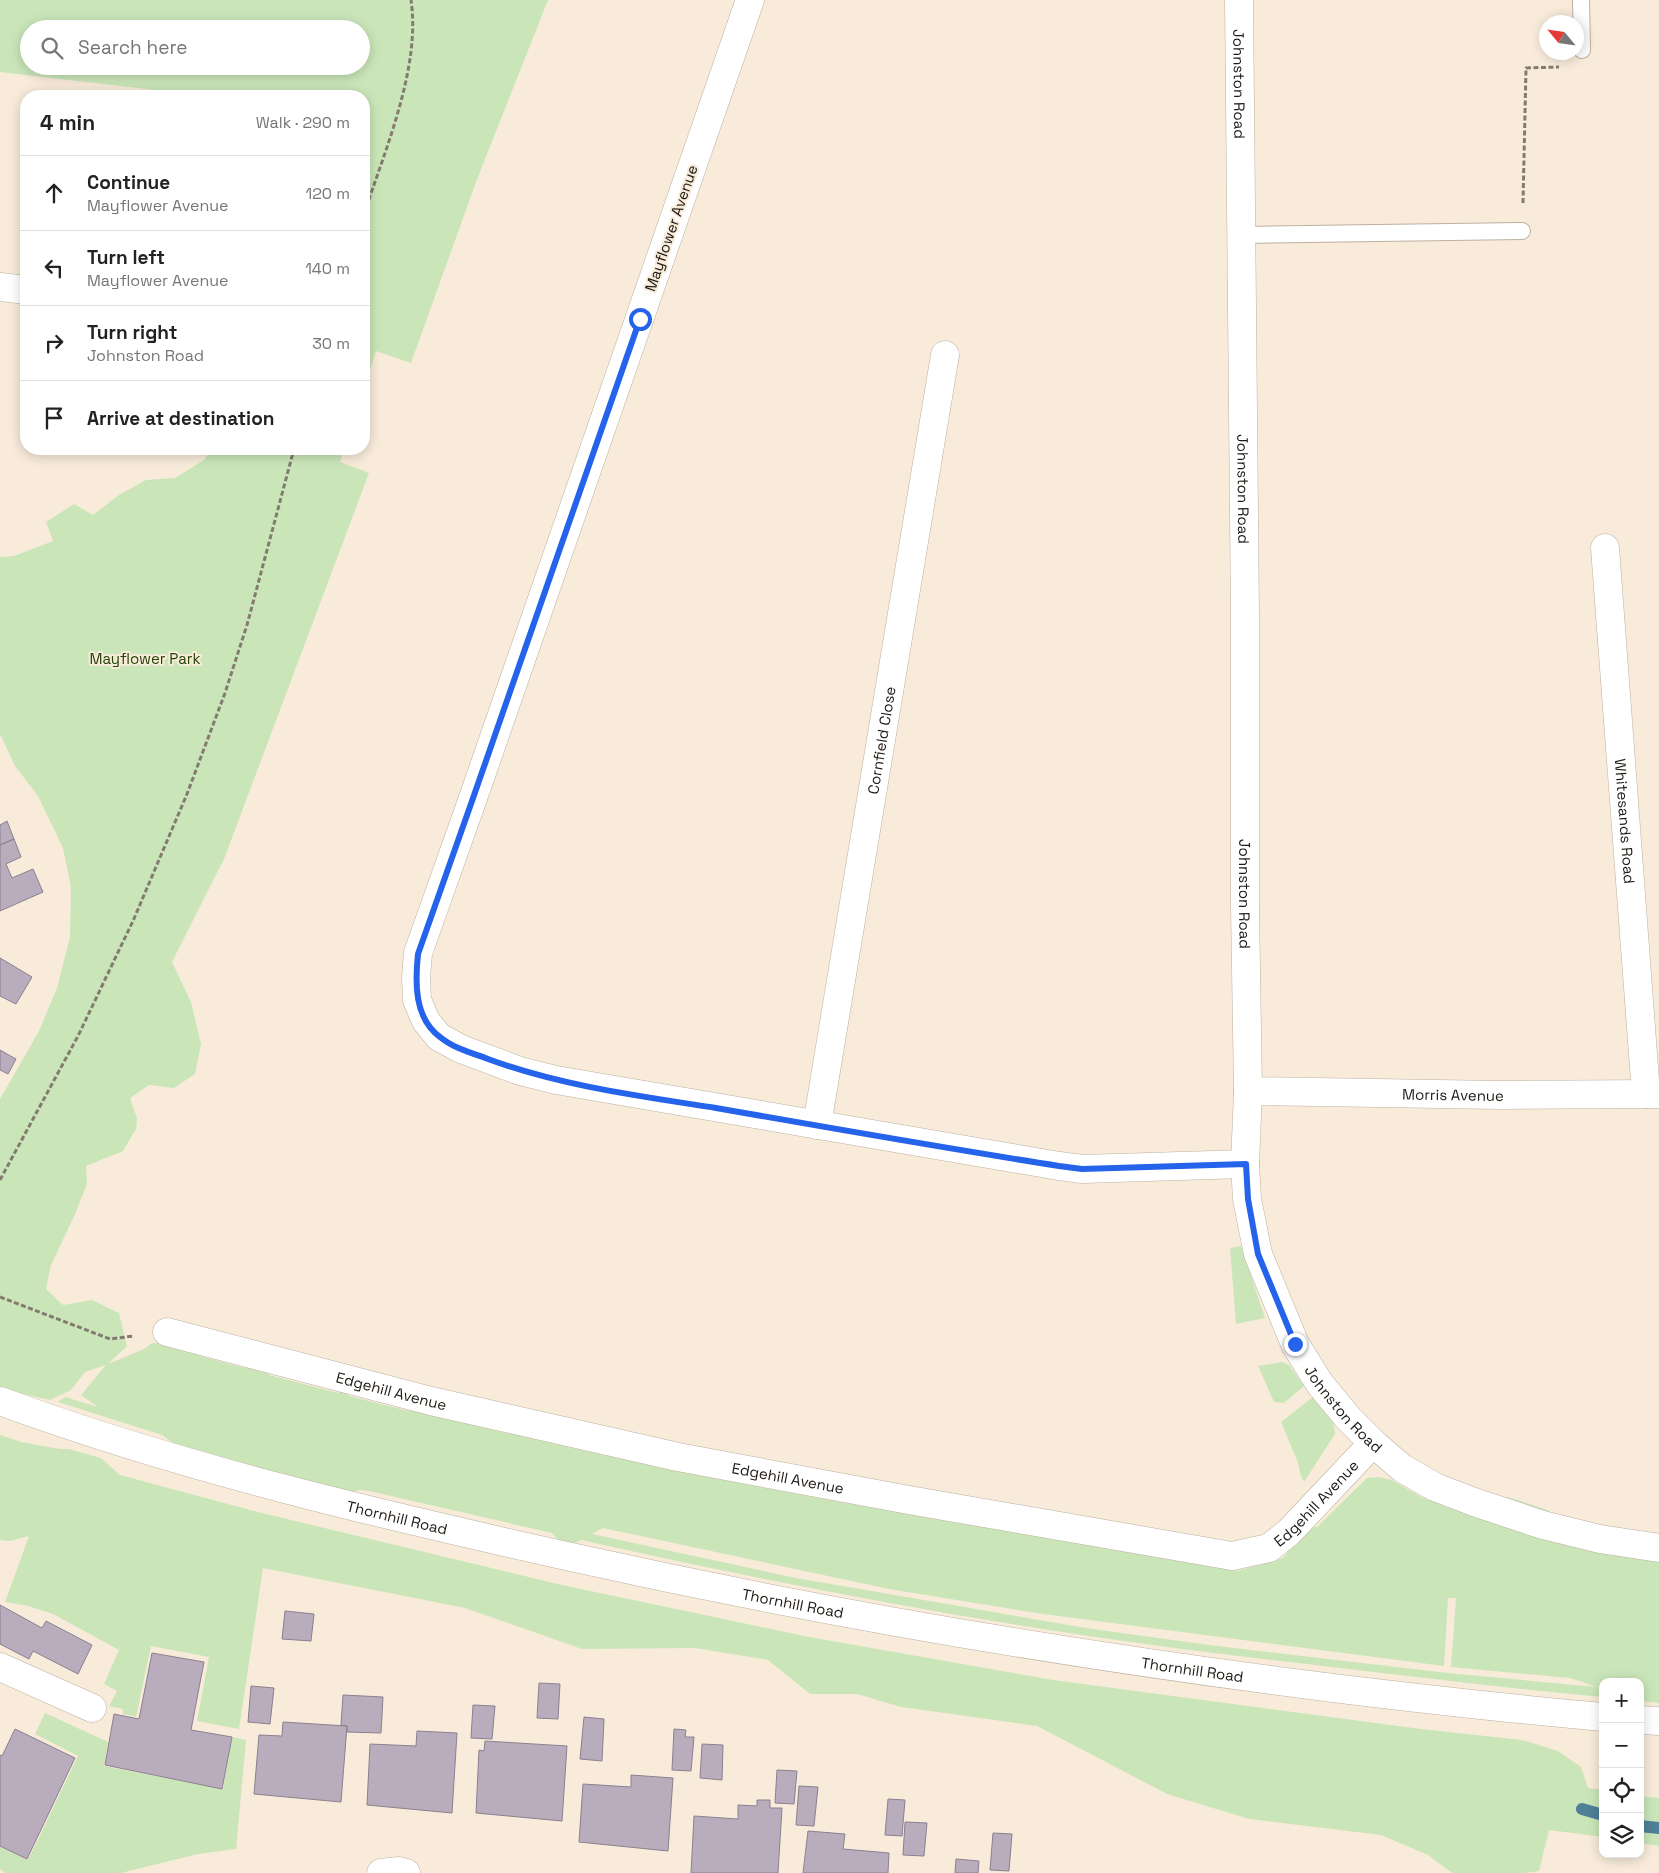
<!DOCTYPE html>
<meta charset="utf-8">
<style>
body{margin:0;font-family:"Space Grotesk",sans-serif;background:#f2f2f2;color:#222}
.controls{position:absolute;right:15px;bottom:15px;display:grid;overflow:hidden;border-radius:10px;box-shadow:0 2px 12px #0003}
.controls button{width:45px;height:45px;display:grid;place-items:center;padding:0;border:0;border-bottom:1px solid #e0e0e0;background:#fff;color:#222;font:25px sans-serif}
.compass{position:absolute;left:1539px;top:15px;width:45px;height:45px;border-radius:50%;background:#fff;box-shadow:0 2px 12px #0003;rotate:299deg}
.stop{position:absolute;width:15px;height:15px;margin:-11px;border:4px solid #2563eb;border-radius:50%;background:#fff}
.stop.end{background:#2563eb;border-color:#fff;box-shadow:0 1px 5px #0008}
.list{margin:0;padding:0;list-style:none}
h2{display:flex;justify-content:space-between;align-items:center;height:65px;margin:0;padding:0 20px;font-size:21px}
h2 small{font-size:16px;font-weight:400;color:#767676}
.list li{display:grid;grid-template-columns:32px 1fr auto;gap:15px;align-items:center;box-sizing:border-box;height:75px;padding:0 20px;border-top:1px solid #e0e0e0}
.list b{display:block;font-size:19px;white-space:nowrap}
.list p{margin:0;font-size:16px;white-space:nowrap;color:#767676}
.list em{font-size:16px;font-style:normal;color:#767676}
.icon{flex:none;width:28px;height:28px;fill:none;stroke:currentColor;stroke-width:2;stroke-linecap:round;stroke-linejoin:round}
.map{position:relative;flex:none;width:1659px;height:1873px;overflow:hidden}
.search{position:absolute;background:#fff;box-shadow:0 2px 12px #0003;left:20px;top:20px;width:350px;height:55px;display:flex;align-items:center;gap:12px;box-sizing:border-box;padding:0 18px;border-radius:28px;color:#767676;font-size:19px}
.panel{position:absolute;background:#fff;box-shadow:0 2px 12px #0003;left:20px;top:90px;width:350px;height:365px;border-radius:20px}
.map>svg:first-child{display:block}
.green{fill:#cae6b9;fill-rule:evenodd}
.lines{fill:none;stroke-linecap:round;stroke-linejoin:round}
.stream{stroke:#4f8098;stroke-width:12}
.building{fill:#b8acbd;stroke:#8b8090}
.service-casing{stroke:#bdb0a0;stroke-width:18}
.minor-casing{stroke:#bdb0a0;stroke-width:29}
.primary-casing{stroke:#bdb0a0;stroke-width:29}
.path{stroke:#847b70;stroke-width:3;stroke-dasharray:5 2.5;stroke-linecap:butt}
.service{stroke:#fff;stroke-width:16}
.minor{stroke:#fff;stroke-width:28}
.primary{stroke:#fff;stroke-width:28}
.route{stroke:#2563eb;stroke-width:6}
.labels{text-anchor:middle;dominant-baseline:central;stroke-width:4;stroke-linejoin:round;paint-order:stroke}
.street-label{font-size:15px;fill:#1f1a14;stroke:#f8ebda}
.park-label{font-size:15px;fill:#234404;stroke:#f8ebda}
</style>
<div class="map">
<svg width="1659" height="1873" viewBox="0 0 1659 1873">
<rect width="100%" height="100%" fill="#f8ebda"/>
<path class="green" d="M0,0H548L476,182L411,363L376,351L364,388V96H206L0,72ZM29,29H361V66H29Z
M212,449H344L340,462L369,473L224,859L172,962L191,1002L201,1044L195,1074L174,1088L149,1085L130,1098L137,1118L136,1129L123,1151L86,1166L87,1184L76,1212L51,1265L46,1289L63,1305L92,1300L119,1313L127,1346L108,1364L144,1349L152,1343L187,1345L200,1356L245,1368L254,1360L265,1366L269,1375L338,1393L345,1390L349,1396L409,1411L419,1394L481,1422V1427L509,1434L515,1429L543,1436L546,1442C677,1472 809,1497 942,1520L945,1511L1001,1528V1530L1128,1552L1141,1546L1182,1558L1183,1562L1237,1571L1283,1558C1298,1545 1282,1527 1317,1527L1367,1478L1379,1477L1392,1480L1423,1498L1431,1497L1445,1507L1471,1508L1507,1497L1521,1501L1547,1510L1567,1526L1659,1554V1703L1640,1701V1682H1603V1697C1523,1690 1444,1680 1365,1671C1253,1658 1141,1645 1030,1627C879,1603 729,1573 581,1540L570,1545L558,1540L552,1533L369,1491L359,1490L343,1496L240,1467L209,1453L173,1443L162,1435L58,1402L65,1397L98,1407L81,1395L106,1365L85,1372L71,1390L50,1400L13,1392L0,1387V1099L39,1031L57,988L70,937L71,887L63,848L38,796L15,766L0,734V557L14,556L53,541L46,522L74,504L93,515L119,495L146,480L175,478L204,460ZM603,1528L889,1589L1036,1613L1444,1666L1448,1598H1456L1451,1667L1570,1678L1597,1687L1448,1673L1209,1645L1086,1628L796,1578L592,1534Z
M1241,1246L1265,1318L1236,1324L1230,1248Z
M1282,1362L1289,1365L1304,1386L1284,1403L1274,1402L1258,1366Z
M1313,1397C1323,1408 1335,1418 1335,1434L1304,1482L1301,1476L1297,1460L1281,1422Z
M0,1435L21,1442L60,1449H69L101,1458L120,1475L262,1513L562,1585L809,1637L1053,1680L1421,1729L1522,1740L1558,1751L1581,1767L1588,1788L1603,1790V1837L1549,1830L1539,1871L1525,1873H1452L1428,1855L1381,1835L1249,1819L1167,1794L1037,1726L901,1707L857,1694H810L768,1660L695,1648L582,1649L465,1608L263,1568L239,1729L197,1721L209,1657L151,1646L136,1717L123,1714V1709L109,1706L117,1691L104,1684L119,1650L53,1614L28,1606L5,1602L29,1536L10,1541L0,1540Z
M45,1713L108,1742L104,1766L223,1789L232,1737L246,1740L236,1849L198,1854L121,1873H5L0,1869V1846L28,1860L78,1756L35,1734Z
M1640,1796L1659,1798V1846L1640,1843Z"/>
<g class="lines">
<path class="stream" d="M1582,1809L1603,1815
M1640,1826L1659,1828"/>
</g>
<path class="building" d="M7,821L14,839L0,845V825Z
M14,839L21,857L6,864L12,878L33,869L43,892L0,911V845Z
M0,958L32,977L16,1004L0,996Z
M0,1050L16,1059L8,1074L0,1070Z
M0,1605L42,1628L46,1621L92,1645L78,1674L33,1651L29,1659L0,1644Z
M285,1611L314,1614L311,1641L282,1639Z
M152,1653L204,1662L191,1730L232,1737L222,1789L105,1765L114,1714L139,1719Z
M539,1683L560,1684L558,1719L537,1718Z
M251,1686L274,1688L270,1724L248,1722Z
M343,1695L383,1697L381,1733L347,1732V1726L341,1725Z
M473,1705L495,1706L492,1739L471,1738Z
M584,1717L604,1719L602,1761L580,1759Z
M283,1722L347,1726L341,1802L254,1794L259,1735L282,1736Z
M15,1729L75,1758L27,1859L0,1846V1755L2,1756Z
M674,1729L686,1730L685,1737H694L691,1771L672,1770Z
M417,1731L457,1733L452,1813L367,1805L370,1744L416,1746Z
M485,1741L567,1746L562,1821L476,1813L479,1750L484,1751Z
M702,1744L723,1745L722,1780L700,1778Z
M777,1770L797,1771L794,1804L775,1803Z
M631,1775L673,1778L668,1851L579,1842L583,1784L631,1787Z
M799,1786L818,1787L814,1826L796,1825Z
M888,1799L905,1800L902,1836L885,1835Z
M757,1800H770V1808H782L778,1873H691L694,1816L738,1819V1805L757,1806Z
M905,1822L927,1823L924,1856L903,1855Z
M808,1831L845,1834L843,1849L889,1853L888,1873H803Z
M993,1833L1012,1834L1009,1871L990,1870Z
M956,1859L979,1861L978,1873H955Z"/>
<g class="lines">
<defs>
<path id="service" d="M1581,0L1582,50
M1240,235L1522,231"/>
<g id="minor">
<path d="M750,0L472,801L418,953L416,978L417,1000L426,1021L439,1037L461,1049L520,1071L556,1080L1059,1166L1082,1169L1245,1164"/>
<path id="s1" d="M1239,0L1245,617V907L1248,1091L1245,1164L1247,1199L1258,1254L1295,1344L1320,1384L1348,1418L1373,1443L1402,1468L1435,1487L1474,1502L1543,1525L1600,1539L1659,1548"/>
<path d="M0,287L26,290"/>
<path id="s2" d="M1605,548L1646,1094"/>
<path id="s3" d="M1248,1091L1499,1095L1659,1094"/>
<path id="s4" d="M817,1125L945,355"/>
<path id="s5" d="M167,1332L431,1401L678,1457L909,1500L1232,1556L1269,1548L1289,1532L1373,1443"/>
<path d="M0,1667L92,1708"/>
<path d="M381,1873L399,1871L406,1873"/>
</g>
<g id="primary">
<path id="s6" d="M0,1401C186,1469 378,1514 571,1557C823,1613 1077,1656 1333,1688C1423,1699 1513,1709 1603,1717"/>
<path d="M1640,1720L1659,1721"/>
</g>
</defs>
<use href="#service" class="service-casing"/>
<use href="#minor" class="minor-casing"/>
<use href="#primary" class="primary-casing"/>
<path class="path" d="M1523,203L1526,68L1559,67
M364,214C385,150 421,67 411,0
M0,1180L78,1036L133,921L187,794L225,693L247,625L294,449
M0,1297L110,1339L134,1336"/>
<use href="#service" class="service"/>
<use href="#minor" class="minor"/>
<use href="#primary" class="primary"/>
</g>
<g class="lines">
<path class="route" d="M640,319L472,801L418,954C415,982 414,1018 440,1037C453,1048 472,1053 488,1059C561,1086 639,1096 716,1108C830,1128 944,1148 1059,1166L1082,1169L1246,1164L1248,1199L1258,1254L1295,1344"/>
</g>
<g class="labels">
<g class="street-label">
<text stroke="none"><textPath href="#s1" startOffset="84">Johnston Road</textPath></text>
<text transform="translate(671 228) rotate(-71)">Mayflower Avenue</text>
<text stroke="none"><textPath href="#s1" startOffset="489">Johnston Road</textPath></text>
<text stroke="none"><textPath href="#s4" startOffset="390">Cornfield Close</textPath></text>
<text stroke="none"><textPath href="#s2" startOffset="274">Whitesands Road</textPath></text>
<text stroke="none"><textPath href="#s1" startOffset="894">Johnston Road</textPath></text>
<text stroke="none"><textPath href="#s3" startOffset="205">Morris Avenue</textPath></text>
<text stroke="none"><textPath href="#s5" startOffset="232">Edgehill Avenue</textPath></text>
<text stroke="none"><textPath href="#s1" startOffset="1434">Johnston Road</textPath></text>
<text stroke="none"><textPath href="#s5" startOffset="638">Edgehill Avenue</textPath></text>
<text stroke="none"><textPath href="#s5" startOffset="1192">Edgehill Avenue</textPath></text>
<text stroke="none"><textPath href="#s6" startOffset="414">Thornhill Road</textPath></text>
<text stroke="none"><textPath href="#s6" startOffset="819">Thornhill Road</textPath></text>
<text stroke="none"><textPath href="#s6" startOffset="1224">Thornhill Road</textPath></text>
</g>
<g class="park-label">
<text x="145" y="658">Mayflower Park</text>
</g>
</g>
</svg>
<div class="controls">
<button>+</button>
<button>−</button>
<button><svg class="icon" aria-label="locate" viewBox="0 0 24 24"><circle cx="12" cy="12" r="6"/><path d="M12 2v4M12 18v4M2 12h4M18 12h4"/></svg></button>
<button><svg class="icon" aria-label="layers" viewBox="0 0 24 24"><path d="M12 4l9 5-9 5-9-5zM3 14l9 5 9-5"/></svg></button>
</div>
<svg class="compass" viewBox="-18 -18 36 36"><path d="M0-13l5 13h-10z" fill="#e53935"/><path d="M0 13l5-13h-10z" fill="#767676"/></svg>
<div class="stop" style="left:640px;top:319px"></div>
<div class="stop end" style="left:1295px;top:1344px"></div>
<div class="search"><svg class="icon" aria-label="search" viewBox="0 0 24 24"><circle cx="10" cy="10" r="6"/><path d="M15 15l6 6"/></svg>Search here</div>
<section class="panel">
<h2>4 min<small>Walk · 290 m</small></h2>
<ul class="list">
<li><svg class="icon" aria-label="ahead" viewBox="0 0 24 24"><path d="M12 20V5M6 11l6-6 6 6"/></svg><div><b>Continue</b><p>Mayflower Avenue</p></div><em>120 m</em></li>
<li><svg class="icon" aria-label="left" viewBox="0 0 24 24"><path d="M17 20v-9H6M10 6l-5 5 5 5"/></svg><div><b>Turn left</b><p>Mayflower Avenue</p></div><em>140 m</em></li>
<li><svg class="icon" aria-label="right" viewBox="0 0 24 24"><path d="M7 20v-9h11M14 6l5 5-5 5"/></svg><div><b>Turn right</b><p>Johnston Road</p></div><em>30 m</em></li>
<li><svg class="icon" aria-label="arrive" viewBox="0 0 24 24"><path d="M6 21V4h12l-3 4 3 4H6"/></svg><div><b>Arrive at destination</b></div></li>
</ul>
</section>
</div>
